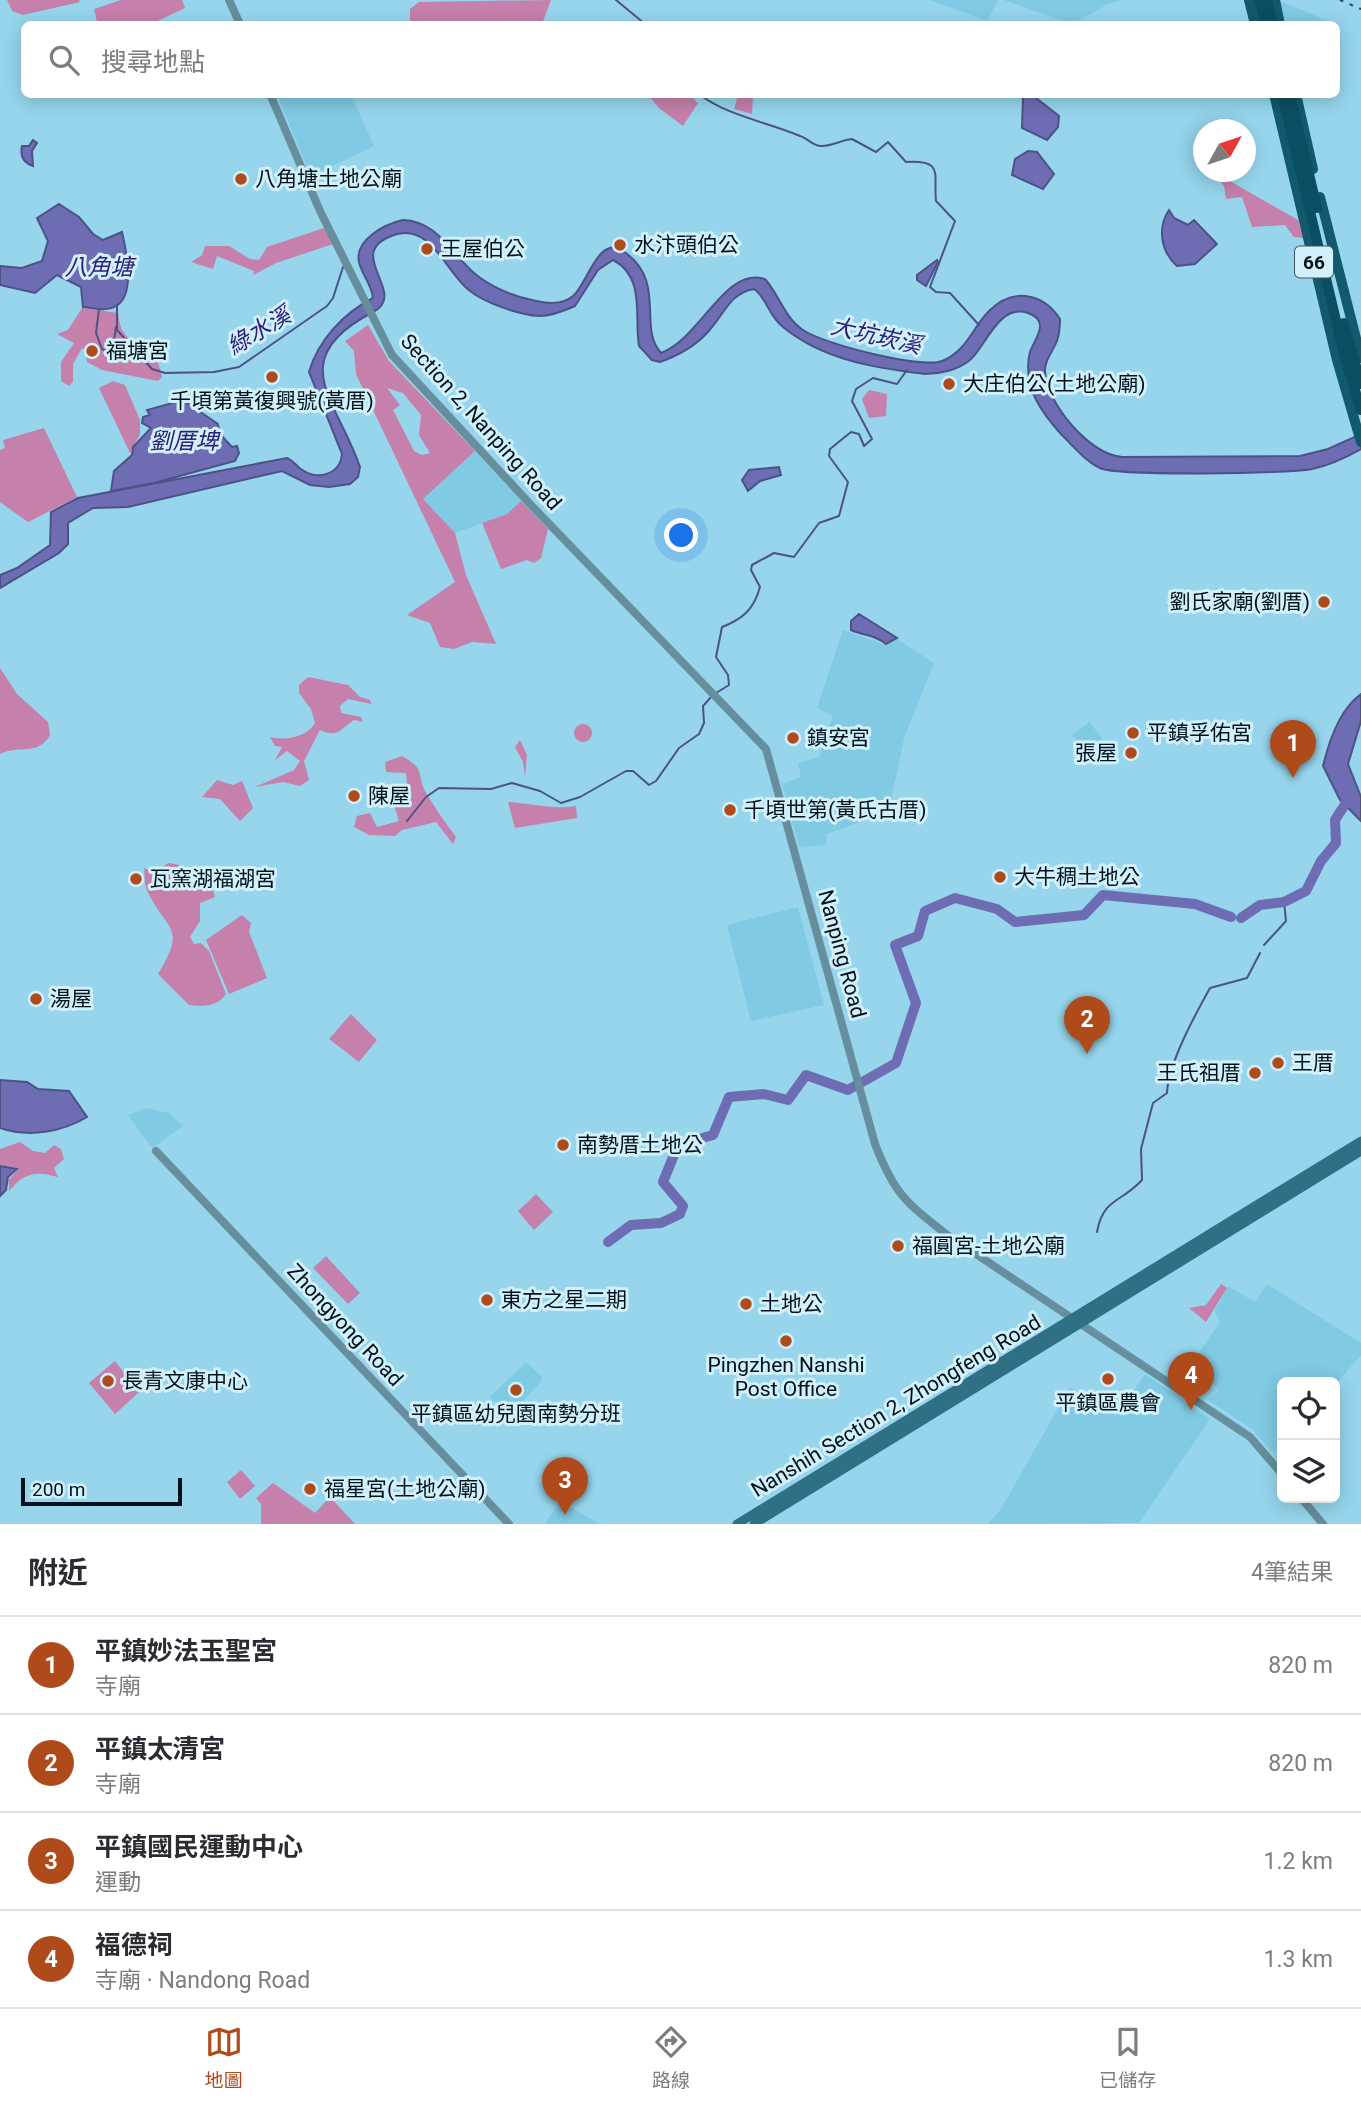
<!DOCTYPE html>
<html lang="zh-TW">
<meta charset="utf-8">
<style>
body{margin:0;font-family:Roboto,"Noto Sans TC",sans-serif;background:#f2f2f3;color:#2b2b33}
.controls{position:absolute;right:21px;bottom:21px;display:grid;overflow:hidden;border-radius:10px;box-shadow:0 4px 18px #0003}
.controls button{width:63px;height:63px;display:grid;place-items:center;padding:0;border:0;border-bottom:2px solid #e1e1e2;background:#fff;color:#2b2b33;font:35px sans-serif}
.compass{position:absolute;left:1193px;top:119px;width:63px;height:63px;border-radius:50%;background:#fff;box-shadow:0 4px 18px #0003;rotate:50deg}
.scale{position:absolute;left:21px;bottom:18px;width:161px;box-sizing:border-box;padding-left:7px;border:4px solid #00131b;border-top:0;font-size:19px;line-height:24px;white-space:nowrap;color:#00131b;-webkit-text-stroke:5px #d2f0fc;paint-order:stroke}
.you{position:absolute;left:682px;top:536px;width:24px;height:24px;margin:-18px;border:5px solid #fff;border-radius:50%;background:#1a73e8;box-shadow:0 0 0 10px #1a73e833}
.badge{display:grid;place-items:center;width:46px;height:46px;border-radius:50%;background:#af4a1b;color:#fff;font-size:23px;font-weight:700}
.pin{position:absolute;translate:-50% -58px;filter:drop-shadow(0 2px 4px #0008)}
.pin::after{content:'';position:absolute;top:37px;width:24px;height:21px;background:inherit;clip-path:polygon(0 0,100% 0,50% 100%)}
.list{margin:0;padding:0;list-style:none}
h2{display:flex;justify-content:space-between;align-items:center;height:91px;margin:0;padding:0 28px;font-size:30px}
h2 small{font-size:23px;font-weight:400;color:#7c7c81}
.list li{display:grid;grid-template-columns:46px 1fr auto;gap:21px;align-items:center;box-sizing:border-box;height:98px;padding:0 28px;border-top:2px solid #e1e1e2}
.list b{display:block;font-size:26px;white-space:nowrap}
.list p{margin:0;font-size:23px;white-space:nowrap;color:#7c7c81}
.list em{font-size:23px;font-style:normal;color:#7c7c81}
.icon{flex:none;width:38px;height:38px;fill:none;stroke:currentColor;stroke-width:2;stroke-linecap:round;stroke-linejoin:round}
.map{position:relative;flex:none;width:1361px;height:1524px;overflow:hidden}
.search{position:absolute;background:#fff;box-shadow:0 4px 18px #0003;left:21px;right:21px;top:21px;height:77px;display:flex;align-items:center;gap:18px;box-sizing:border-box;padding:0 24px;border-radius:10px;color:#7c7c81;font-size:26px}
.sheet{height:483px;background:#fff}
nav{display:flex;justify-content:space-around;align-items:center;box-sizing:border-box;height:98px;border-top:2px solid #e1e1e2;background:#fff;font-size:19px;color:#7c7c81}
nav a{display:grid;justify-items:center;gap:4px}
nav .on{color:#af4a1b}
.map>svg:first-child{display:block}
.built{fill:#81cae4}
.green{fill:#c580ab;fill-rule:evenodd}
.water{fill:#6e6db4;stroke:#4d5286;stroke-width:2}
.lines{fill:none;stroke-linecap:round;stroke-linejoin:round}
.stream{stroke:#4d5286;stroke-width:2}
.river{stroke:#6e6db4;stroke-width:10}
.tertiary{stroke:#678e9c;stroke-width:8}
.secondary{stroke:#307085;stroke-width:9}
.primary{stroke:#13596d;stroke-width:10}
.trunk{stroke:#0c4e61;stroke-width:10}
.rail{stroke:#26444f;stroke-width:2;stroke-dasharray:3.5 7;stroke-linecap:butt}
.poi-dot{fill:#af4a1b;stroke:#d2f0fc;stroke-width:2.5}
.labels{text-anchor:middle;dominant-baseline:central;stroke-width:6;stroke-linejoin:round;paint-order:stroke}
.shield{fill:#d2f0fc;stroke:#3f555e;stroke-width:2}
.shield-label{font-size:19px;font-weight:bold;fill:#00131b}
.poi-label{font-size:21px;fill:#00131b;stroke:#d2f0fc;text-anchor:start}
.street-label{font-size:21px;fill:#00131b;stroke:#d2f0fc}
.water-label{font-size:23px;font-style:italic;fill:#2d2075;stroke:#d2f0fc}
</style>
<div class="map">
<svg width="1361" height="1524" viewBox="0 0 1361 1524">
<rect width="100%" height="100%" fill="#96d5ec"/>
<path class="built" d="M930,0H998L987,21Z
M1004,0H1124L1108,4L1072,24Z
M1280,1L1335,24H1286Z
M277,95H351L374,146L311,176Z
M475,451L521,501L507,514L455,533L423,499Z
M843,630L885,645L897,639L934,663L904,738L889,811L827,834L826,845L799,847L782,784L801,777L798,763L819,757L833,716L817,708Z
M1089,722L1103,739L1089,748L1071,736Z
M798,907L824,1005L751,1021L727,925Z
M146,1108L169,1113L183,1126L152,1148L128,1115Z
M1267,1284L1361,1343V1355L1335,1385L1282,1382V1447L1274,1454L1252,1429L1208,1400L1220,1390L1211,1381L1184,1370L1187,1357H1196L1220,1322L1215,1311L1228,1286L1255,1302Z
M526,1362L542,1377L541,1382L509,1415L490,1397Z
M1145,1374L1210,1419L1139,1523L988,1524L1001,1509L1070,1387L1116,1416Z
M560,1501L600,1524H545Z"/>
<path class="green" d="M7,0H79L80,2L23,15L12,11Z
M121,0H182L185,8L151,24L97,22L94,9Z
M551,0L542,24L410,22V9L419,2Z
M648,95H690L698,103L683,126L659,108Z
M738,95H753L752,114L734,109Z
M1214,172L1298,220L1304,238L1294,237L1285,225L1252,227L1242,197L1226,199L1224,186Z
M324,228L333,244L276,263L253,275L254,271L217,256L213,269L191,262L202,255L205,246H229L250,259L259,260L267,247Z
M82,308L118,313C119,318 120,326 122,330C134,350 157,344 162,377L158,381L102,370L87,362L86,352L82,348L73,364V382L69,386L61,381V362L74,343L57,334L68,330Z
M368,325L389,361L475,451L423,499L455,533L466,575L496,644L472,642L454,649L440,647L430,623L407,615L455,582L356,374L354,351L345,341ZM387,388L403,393L421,415L419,435L430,453L422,455L414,451L393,410L400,405Z
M113,381L125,385L140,420V434L130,453L99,388Z
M869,390L887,394L886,416L869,418L862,399Z
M44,428L77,497L28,522L0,502V450L5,448L3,440Z
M521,501L548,529L541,558L534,563L527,560L501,569L482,523L507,514Z
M0,668L17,694L48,722L50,735C37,757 19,744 0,754Z
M308,677L348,685L360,697L370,700L371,704L348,699L340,706L341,713L361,717L363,722L354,720C340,730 337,738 320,730L304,761L309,780L300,786L283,782L255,787L294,770L300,761L287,751L275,760L282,747L275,746L270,737C286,741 307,737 315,723L311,709L299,693V685Z
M574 733a9 9 0 1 1 18 0a9 9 0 1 1-18 0Z
M520,740L527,755L525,777L523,762L515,747Z
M402,756C426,770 416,771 425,791C434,807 445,822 456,837L453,844L436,822L402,830L395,836L369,835L354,827L357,816L370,813L377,827L399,821L394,805L408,799L406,773L386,772L385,762Z
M217,780L233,785L242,781L253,808L240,821L220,799L202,797Z
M508,802C531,803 553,810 576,806L577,818L515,828Z
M169,863C192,867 209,872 215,897L200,903V921L190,937L194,944L201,943L209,951L226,994C218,1006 204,1007 189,1005L158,974C188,925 166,932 147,890C144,884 145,875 144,868L153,872Z
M242,915L251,923L249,932L267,978L229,994L206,940Z
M351,1014L377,1040L359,1062L329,1039Z
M20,1142L33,1151L45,1153L54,1145L61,1149L64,1159L54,1168L58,1177C35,1171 25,1172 9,1191V1180L19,1168L0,1165V1149Z
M536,1194L553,1212L534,1230L518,1211Z
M326,1256L360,1293L348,1304L313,1268Z
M1221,1284L1227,1288L1206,1322L1189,1308L1206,1305Z
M115,1361L139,1392L115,1414L89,1383Z
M241,1470L255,1486L240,1499L227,1482Z
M273,1483L315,1513L330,1497L355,1524H261V1504L256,1498Z"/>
<path class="water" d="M1031,94L1059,116L1058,127L1047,140L1022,128L1023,96Z
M33,140L37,143L32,151L33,166C24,163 20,156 22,146H29Z
M1028,151L1037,152L1054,174L1043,189L1012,175L1015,159Z
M59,204L79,217L93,234L103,240L122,232C126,249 136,295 116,306C106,312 94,308 83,307L81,287L57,275L35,293L0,285V266L22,268L42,261L48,241L37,218Z
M1169,210L1174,218L1188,225L1194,220L1217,244L1195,264L1177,266C1161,252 1157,228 1169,210Z
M403,220C437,221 451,253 474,273C489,286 512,296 532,300C545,303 561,306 573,296C587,285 598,234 623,251C668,281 637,327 661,353C701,338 725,266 765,279C780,296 784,317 803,330C823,344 921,369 942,361C967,351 972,328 989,311C1013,287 1043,293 1060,319C1060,326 1059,335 1057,341C1053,351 1044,361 1045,372C1047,404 1090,455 1122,457L1300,456L1328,449L1361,434V449C1345,458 1330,465 1312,469C1289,474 1115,476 1100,468C1084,460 1072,445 1060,433C1047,418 1031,398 1029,378C1028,371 1028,359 1030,352C1035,338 1051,321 1028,313C999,303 986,346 970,360C958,370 940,374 925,374C875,368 823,360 783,327C769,317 767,298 754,289C729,293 723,317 707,333C694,347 677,356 660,362L652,360L639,346C634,317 646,277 613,260L598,270L575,306C564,311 552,316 539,316C520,315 485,303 470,291C446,273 431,222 394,235C341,253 410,293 373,312C283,359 337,400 360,467L358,477L350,484L329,487L310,485L282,471L128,507L93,508L68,523V544L59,553L0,588V575L17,568L50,545L51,512L78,498L287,458C294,461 295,465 301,469C317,481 340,475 342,454L309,372C318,340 344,313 373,298C372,285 362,275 359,262C354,240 385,224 403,220Z
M937,260L938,262L926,286L917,280V275Z
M183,400L218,424L219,433L232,447L237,446L239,453L235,461L154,483L111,491L114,471L132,455L133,447L151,428L142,423L143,417L150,415L147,410Z
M779,467L781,475L760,481L748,491L742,480L749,470Z
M859,614L897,638L886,644C874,634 864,636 851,630V621Z
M1361,694V721L1348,764L1361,797V821L1340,800L1323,766C1329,741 1340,709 1361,694Z
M0,1080L27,1082L38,1089L69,1091L87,1117C62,1132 29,1138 0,1128Z
M0,1166L17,1169L8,1177L6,1190L0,1196Z"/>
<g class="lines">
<path class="stream" d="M616,0L645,24
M699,94C727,116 768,122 800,136C807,138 812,145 820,146C831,147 841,140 852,139L876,152L888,142L906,162C945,160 933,174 936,201L955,221L930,287L936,292L950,293L979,325
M117,306V330L152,369L165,373L214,372L239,367L327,306L333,298L343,267
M99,309L96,333L102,349L116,356L130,345
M112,355L116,327
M716,693L729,685L728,675L716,657L722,627C743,619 754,609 760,587L751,570L752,565L774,553L794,557L819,523L839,516L848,482L829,456L830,449L851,432L859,434L864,446L872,439L852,401L856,389L873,378L897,384L907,370
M407,821L426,797L439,788L491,789L512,783L540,791L561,803L580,797L626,771H633L649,785L656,781L679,748L699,734L704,723L703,706L712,696
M1264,945L1286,921L1284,902
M1097,1232C1103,1198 1121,1203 1142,1180L1141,1149L1153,1103L1167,1093C1168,1064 1195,1015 1210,988L1247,978L1260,953"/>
<path class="river" d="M1241,918L1260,905L1284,902L1306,891L1321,861L1336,843L1335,820L1351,795
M608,1242L631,1225L661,1223L680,1214L683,1206L663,1182L678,1145L713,1135L729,1097L764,1094L788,1100L806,1075L848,1090L896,1063L916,1003L895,945L918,936L925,911L955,898L997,909L1015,922L1025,921L1084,915L1103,895L1195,904L1231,917"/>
<path class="tertiary" d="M229,0L240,24
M270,94L320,211L392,355L530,504L766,749L875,1144C894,1193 905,1202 946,1234L1250,1437L1282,1474
M156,1151L509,1524
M1301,1498L1323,1524"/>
<path class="secondary" d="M737,1524L1361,1141
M754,1524L1361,1151"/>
<path class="primary" d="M1249,0L1255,24
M1275,0L1280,24
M1274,94L1337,360L1361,442
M1296,94L1313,169
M1320,197L1361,358"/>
<path class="trunk" d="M1259,0L1265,24
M1267,0L1273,24
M1282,94L1344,354L1361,410
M1290,94L1317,208
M1344,323L1361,384"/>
<path class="rail" d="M1340,0L1361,9"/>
</g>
<g class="poi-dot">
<circle cx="241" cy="179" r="7"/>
<circle cx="620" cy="245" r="7"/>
<circle cx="427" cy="249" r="7"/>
<circle cx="92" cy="351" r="7"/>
<circle cx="272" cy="377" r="7"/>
<circle cx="949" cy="384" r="7"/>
<circle cx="1324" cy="602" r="7"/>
<circle cx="1133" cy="733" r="7"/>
<circle cx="793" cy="738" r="7"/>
<circle cx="1131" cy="753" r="7"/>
<circle cx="354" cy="796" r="7"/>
<circle cx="730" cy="810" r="7"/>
<circle cx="1000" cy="877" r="7"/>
<circle cx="136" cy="879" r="7"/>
<circle cx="36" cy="999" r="7"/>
<circle cx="1278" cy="1063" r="7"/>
<circle cx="1255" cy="1073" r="7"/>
<circle cx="563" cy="1145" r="7"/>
<circle cx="898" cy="1246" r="7"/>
<circle cx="487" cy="1300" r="7"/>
<circle cx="746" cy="1304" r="7"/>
<circle cx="786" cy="1341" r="7"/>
<circle cx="1108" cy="1379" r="7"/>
<circle cx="108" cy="1381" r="7"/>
<circle cx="516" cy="1390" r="7"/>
<circle cx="310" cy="1489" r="7"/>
</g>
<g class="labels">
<rect class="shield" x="1295" y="246.5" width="38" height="31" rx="5"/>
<g class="shield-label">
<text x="1314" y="262">66</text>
</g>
<g class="poi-label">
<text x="255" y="179">八角塘土地公廟</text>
<text x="634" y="245">水汴頭伯公</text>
<text x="441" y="249">王屋伯公</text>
<text x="106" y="351">福塘宮</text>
<text x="963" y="384">大庄伯公(土地公廟)</text>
<text x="272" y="401" text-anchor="middle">千頃第黃復興號(黃厝)</text>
<text x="1310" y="602" text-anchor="end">劉氏家廟(劉厝)</text>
<text x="1147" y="733">平鎮孚佑宮</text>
<text x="807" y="738">鎮安宮</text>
<text x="1117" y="753" text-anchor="end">張屋</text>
<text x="368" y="796">陳屋</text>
<text x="744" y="810">千頃世第(黃氏古厝)</text>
<text x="1014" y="877">大牛稠土地公</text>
<text x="150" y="879">瓦窯湖福湖宮</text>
<text x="50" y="999">湯屋</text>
<text x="1292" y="1063">王厝</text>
<text x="1241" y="1073" text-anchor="end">王氏祖厝</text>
<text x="577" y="1145">南勢厝土地公</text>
<text x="912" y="1246">福圓宮-土地公廟</text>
<text x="501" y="1300">東方之星二期</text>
<text x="760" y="1304">土地公</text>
<text x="786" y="1365" text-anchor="middle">Pingzhen Nanshi<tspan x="786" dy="24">Post Office</tspan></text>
<text x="122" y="1381">長青文康中心</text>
<text x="1108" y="1403" text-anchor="middle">平鎮區農會</text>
<text x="516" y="1414" text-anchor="middle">平鎮區幼兒園南勢分班</text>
<text x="324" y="1489">福星宮(土地公廟)</text>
</g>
<g class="street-label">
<text transform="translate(481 422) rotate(48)">Section 2, Nanping Road</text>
<text transform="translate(842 954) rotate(75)">Nanping Road</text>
<text transform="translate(345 1325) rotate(47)">Zhongyong Road</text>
<text transform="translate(896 1406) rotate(-31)">Nanshih Section 2, Zhongfeng Road</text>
</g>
<g class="water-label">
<text x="99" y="267">八角塘</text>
<text transform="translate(259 331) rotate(-31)">綠水溪</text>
<text transform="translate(876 336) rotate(13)">大坑崁溪</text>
<text x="184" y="441">劉厝埤</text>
</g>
</g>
</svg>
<div class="controls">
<button><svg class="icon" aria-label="locate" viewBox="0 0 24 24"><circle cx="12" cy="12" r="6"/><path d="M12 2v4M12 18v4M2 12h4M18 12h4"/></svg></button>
<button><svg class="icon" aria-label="layers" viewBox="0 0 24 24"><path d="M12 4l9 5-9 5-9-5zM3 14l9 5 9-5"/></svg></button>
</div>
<svg class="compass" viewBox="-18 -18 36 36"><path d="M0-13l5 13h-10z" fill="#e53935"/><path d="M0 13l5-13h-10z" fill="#7c7c81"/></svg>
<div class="scale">200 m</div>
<div class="you"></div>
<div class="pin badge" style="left:1293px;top:778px">1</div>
<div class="pin badge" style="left:1087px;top:1054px">2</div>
<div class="pin badge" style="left:565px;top:1515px">3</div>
<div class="pin badge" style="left:1191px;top:1410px">4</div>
<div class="search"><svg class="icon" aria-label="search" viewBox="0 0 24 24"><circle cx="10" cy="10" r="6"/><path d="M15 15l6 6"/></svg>搜尋地點</div>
</div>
<section class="sheet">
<h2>附近<small>4筆結果</small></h2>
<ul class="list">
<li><span class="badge">1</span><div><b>平鎮妙法玉聖宮</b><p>寺廟</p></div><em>820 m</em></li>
<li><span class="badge">2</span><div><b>平鎮太清宮</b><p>寺廟</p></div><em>820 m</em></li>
<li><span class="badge">3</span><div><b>平鎮國民運動中心</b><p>運動</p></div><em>1.2 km</em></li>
<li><span class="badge">4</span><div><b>福德祠</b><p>寺廟 · Nandong Road</p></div><em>1.3 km</em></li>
</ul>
</section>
<nav>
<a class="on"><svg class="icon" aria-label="map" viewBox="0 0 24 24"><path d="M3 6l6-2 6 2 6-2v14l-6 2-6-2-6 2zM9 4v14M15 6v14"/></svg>地圖</a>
<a><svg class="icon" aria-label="directions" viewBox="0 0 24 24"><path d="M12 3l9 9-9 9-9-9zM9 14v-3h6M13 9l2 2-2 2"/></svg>路線</a>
<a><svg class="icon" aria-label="saved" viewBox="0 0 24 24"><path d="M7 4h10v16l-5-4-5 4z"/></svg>已儲存</a>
</nav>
